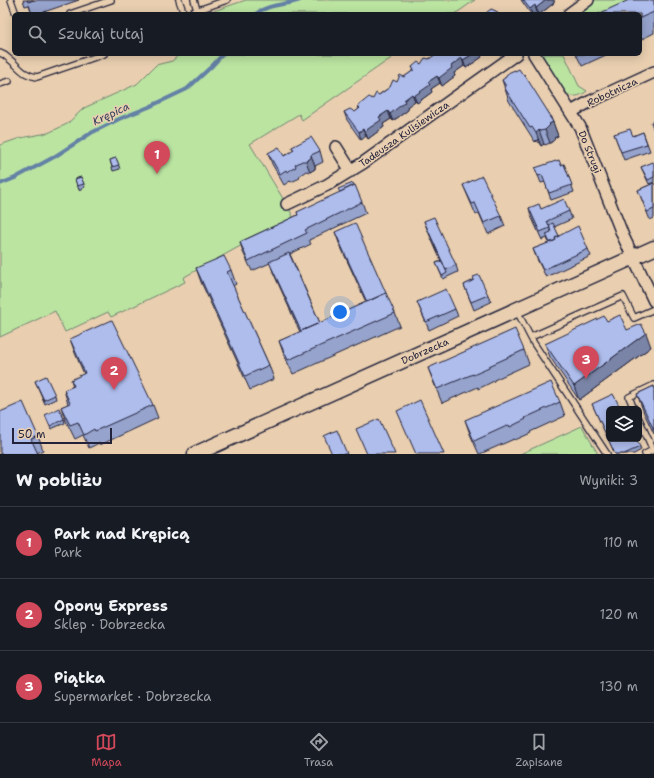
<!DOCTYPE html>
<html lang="pl">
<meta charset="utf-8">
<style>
body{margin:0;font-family:"Shantell Sans",sans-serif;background:#20242c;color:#f1f3f6}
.controls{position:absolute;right:12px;bottom:12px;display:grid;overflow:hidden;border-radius:6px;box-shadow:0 2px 10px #0003}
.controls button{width:36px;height:36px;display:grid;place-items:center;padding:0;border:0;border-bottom:1px solid #363941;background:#171b24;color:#f1f3f6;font:20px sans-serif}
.scale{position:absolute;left:12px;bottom:10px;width:100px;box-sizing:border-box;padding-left:4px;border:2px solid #22223b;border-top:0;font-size:11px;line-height:14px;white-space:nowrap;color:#22223b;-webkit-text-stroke:3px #e9cfb0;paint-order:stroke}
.you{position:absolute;left:340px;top:312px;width:14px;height:14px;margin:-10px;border:3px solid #fff;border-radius:50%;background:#1a73e8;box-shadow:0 0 0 6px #1a73e833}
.badge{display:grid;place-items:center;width:26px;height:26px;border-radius:50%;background:#d1495b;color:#fff;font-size:13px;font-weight:700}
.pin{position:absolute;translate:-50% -33px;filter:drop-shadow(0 1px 2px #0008)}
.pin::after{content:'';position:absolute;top:21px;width:14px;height:12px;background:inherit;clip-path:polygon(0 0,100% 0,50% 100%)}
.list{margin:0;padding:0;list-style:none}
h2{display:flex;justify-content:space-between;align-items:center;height:52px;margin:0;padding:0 16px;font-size:17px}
h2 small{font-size:13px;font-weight:400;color:#9ea1a6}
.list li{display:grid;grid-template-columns:26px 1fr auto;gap:12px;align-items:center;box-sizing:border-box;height:72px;padding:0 16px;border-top:1px solid #363941}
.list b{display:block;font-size:15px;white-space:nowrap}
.list p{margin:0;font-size:13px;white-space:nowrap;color:#9ea1a6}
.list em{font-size:13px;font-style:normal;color:#9ea1a6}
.icon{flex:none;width:22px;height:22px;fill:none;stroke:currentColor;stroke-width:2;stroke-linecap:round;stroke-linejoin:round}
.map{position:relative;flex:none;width:654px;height:454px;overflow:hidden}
.search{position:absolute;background:#171b24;box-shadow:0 2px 10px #0003;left:12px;right:12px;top:12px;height:44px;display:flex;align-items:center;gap:10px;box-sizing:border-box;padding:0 14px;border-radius:6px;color:#9ea1a6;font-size:15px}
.sheet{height:268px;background:#171b24}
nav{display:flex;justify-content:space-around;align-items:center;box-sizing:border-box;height:56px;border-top:1px solid #363941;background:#171b24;font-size:11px;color:#9ea1a6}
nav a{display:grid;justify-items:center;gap:2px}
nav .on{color:#d1495b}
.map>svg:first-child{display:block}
.green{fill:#bbe4a1;stroke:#6e836e}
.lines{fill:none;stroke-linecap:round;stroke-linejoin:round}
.stream{stroke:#6481a5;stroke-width:4}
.service-casing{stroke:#22223b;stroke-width:8}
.minor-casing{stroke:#22223b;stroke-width:14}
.tertiary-casing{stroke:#22223b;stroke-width:17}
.service{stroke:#e9cfb0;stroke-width:5.5}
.minor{stroke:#e9cfb0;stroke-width:11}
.tertiary{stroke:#e9cfb0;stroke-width:14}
.wall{fill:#96a3cc;stroke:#22223b}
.shaded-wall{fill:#7a84a6;stroke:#22223b}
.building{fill:#afbded;stroke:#22223b}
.labels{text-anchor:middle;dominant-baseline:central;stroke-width:3;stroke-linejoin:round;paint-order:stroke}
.street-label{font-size:10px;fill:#22223b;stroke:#e9cfb0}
.water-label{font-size:11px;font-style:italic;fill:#38425e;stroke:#e9cfb0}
</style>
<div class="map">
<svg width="654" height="454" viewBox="0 0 654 454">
<rect width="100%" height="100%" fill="#e9cfb0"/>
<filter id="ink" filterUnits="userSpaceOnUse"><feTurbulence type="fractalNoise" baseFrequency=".025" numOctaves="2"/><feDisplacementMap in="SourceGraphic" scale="8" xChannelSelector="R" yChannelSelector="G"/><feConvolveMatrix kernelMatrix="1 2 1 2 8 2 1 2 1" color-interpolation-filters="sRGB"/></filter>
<g filter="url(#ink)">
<path class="green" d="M246,0H475L455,14H205Z
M588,0H647L617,14H569Z
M180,54H222L195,82L212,66L223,54H397L302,120L299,114L250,144L282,197L287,204L293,217L186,276L183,278L185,282L111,317L108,312L65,332L55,311L0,337V145L20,138L48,133L67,124L84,108L137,84L156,65L172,61Z
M540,54H564L579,86L587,91C582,95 575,98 569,95C562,91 545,62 540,54Z
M582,426L598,454H520Z"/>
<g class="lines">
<path class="stream" d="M256,14C268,4 286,5 300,0
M0,184L15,178L54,157L91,133L119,119L149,107L187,89L212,66L223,54"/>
<defs>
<path id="service" d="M11,0L16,14
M179,0L184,14
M194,0L197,10
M70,14L111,0
M187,14L227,0
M0,53C3,54 6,56 8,58C19,66 22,75 37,77L104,54
M0,84L9,81
M517,311L533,342L607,454
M531,337L623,296L634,318L654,309
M634,409L629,397L654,385
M639,419L653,450L645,454"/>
<path id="minor" d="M569,14L588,0
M534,54L580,127L623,236L654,301
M571,112L591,101L654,72
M336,147L351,171
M287,204L327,185L363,163L516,54"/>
<path id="tertiary" d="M195,454L654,248"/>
</defs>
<use href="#service" class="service-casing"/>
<use href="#minor" class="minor-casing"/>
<use href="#tertiary" class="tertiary-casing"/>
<use href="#service" class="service"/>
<use href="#minor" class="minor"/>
<use href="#tertiary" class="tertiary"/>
</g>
<path class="wall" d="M23,0H79L38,14H32L29,5L25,6Z
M521,0H554V3L540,14H538L537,13L535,14H531Z
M654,0V33L640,40V14Z
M576,54H608L582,66Z
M482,57L466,68L464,66L454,73L455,76L442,86L440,83L431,89L432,92L417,103L415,101L410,104L407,107L408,110L393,121L391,119L383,124L384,127L368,139L366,136L361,140L347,120L344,112H355L359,109L358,106L373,99L414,70L412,67L421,64L429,59Z
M515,71L550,115L558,136L554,138L555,139L553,141L550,143L545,145L544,144L541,146L537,140L535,142L509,101L502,80Z
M643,132L650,151L624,160L614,134L633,136Z
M292,147L320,151L323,162L315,166V169L310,172L306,171L299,176L300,178L291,182L290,181L284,185L272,164L268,153L284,156L294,151Z
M116,158L120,169L113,171L110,160Z
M564,164L574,192L551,200L545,182L541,183L535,168Z
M654,164V182L649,184L641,167Z
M81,177L85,187L79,190L75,179Z
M654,183V218L650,220L638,190Z
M463,185L501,216L505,226L488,234L479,213L476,215Z
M362,202L366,213L309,240L311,244L290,254L320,323L366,302L339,243L335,232L395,313L400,326L293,374L284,355L279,341L300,332L273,272L270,263L252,271L243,252L240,242L298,215L297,212Z
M529,208L569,211L572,219L554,227L559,236L588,249L591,256L546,277L536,257L533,249L549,243L547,238L542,240L531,216Z
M424,221L456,265L458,272L443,279L436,263L441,261L427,229Z
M196,268L231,270L236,284L233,286L269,365L274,379L250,390L201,282Z
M474,280L488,295L491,302L474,310L464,285Z
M417,302L455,309L458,316L429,330Z
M607,321L627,330L651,347L579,400L550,357L545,344Z
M70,339L153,405L158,418L100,445L99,443L89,448L83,435L75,439L66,421L61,407L68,404L64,390L73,386L71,380L84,374L75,353Z
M524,350L529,364L494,380V381L478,389V387L442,403L433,381L428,368Z
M35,381L55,395L56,399L45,404Z
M654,386V434L644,413L637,394Z
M560,402L565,416L530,432L531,433L515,440L514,439L480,454H479L470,434L465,420Z
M592,404L640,447L641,450L634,454H615Z
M45,415L64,419L65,423L51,429Z
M38,436L43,450L37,453L0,454Z"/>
<path class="shaded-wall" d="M546,0H554V3L540,14H539L536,8Z
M535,5L537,13L535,14H532L530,9Z
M473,54H481L482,57L466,68L463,60Z
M462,58L464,66L454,73L455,76L442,86L439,78L451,66Z
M437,76L440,83L431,89L432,92L417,103L414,96L428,82Z
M412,94L415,101L407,107L408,110L393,121L390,114L404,100Z
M388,111L391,119L383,124L384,127L368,139L365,131L379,117Z
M553,122L558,136L554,138L555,139L553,141L550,143L545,130L549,124Z
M363,129L366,136L361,140L359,132Z
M539,130L544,144L541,146L536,133Z
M311,155L315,166V169L310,172L306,161Z
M646,333L651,347L579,400L574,386Z"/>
<path class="building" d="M27,0H34L28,2Z
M523,0H546L536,8L535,5L530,9Z
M629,0H654V12L640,18V14H598Z
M491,9L496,11L498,14H487L486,13Z
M436,54H473L463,60L462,58L451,66L452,68L439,78L437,76L428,82L430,85L414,96L412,94L404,100L405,102L390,114L388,111L379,117L381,120L365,131L363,129L359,132L344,112L350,109L355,112L360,108L358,106L369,97L373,99L376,93L379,95L390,87L393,80L397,82L400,75L404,77L414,70L412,67L418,62L421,64L425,58L429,59Z
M519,69L523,75L524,74L550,115L549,116L553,122L549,124L550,125L545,130L540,131L539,130L536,133L532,127L530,128L504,87L506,86L502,80L506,77V75L510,72L515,70V71Z
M654,121V131L651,122Z
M630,129L633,136L643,132L647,144L621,152L614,134Z
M311,137L320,151L311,155V158L306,161H302L295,165L296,167L287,172L286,170L280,174L268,153L279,147L284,156L294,150L292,147Z
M116,158L119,165L112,167L110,160Z
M559,160L561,165L564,164L572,185L549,193L542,175L538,176L535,168Z
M653,162L654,164V177L648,180L641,167Z
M482,176L501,216L484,223L475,203L472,204L463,185Z
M81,177L84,184L77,186L75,179Z
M353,183L354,185L340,192L338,189Z
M654,183V209L647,212L638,190Z
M355,185L362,202L305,230L307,233L248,261L240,242L298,215L297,212Z
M564,199L569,211L547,221L550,228L540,232L529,208L539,204L541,209Z
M434,217L456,265L446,270L424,221Z
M355,223L386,293L367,302L335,232Z
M553,223L559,236L555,238L556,240L550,243L546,234L551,232L549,225Z
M578,226L588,249L543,270L533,249L556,240L555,238Z
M289,253L320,323L301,331L269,262Z
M224,256L231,270L227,272L269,365L245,376L196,268Z
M442,261L447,273L442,276L436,263Z
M479,275L488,295L471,302L464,285L474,280L473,277Z
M446,289L455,309L426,322L417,302Z
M386,293L395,313L288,360L279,341Z
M620,315L627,330L641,324L646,333L574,386L545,344L604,316L607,321Z
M112,320L153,405L95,431L94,429L84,435L78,422L70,425L61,407L70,403L64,390L74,386L71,380L85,373L70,339Z
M515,329L524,350L489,366V368L473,375V374L437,389L428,368Z
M46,376L55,395L44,400L35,381Z
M551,382L560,402L525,418L526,419L510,427L509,425L474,441L465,420Z
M654,386V430L637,394Z
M613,394L621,409H609V439H636L640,447L624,454H615L592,404Z
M420,400L444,454H416L397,411Z
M23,402L38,436L31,439L38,454H0V412Z
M59,408L64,419L50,426L45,415Z
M379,419L395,454H367L356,429Z
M337,430L347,454H332L324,436Z"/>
</g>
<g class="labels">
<g class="street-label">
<text transform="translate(612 92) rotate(-25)">Robotnicza</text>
<text transform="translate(404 134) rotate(-35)">Tadeusza Kulisiewicza</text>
<text transform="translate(590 152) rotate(68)">Do Strugi</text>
<text transform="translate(425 351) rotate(-24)">Dobrzecka</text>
</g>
<g class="water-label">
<text transform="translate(111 114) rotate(-25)">Krępica</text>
</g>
</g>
</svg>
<div class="controls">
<button><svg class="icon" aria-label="layers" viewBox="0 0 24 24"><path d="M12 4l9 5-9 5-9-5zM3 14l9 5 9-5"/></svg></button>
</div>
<div class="scale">50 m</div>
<div class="you"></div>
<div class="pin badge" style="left:157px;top:174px">1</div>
<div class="pin badge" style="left:114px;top:390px">2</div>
<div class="pin badge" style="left:586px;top:379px">3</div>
<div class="search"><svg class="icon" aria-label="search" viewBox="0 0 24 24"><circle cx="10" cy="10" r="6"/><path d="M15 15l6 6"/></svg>Szukaj tutaj</div>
</div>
<section class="sheet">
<h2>W pobliżu<small>Wyniki: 3</small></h2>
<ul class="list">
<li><span class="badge">1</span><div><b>Park nad Krępicą</b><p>Park</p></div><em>110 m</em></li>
<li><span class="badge">2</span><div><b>Opony Express</b><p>Sklep · Dobrzecka</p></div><em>120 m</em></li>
<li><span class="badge">3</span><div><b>Piątka</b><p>Supermarket · Dobrzecka</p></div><em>130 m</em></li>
</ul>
</section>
<nav>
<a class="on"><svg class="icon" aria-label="map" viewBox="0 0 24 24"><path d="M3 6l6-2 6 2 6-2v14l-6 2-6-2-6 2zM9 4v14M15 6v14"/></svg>Mapa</a>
<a><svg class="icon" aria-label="directions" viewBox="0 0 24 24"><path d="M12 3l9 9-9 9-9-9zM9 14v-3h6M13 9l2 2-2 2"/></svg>Trasa</a>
<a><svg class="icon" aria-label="saved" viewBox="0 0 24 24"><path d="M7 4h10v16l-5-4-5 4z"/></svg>Zapisane</a>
</nav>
